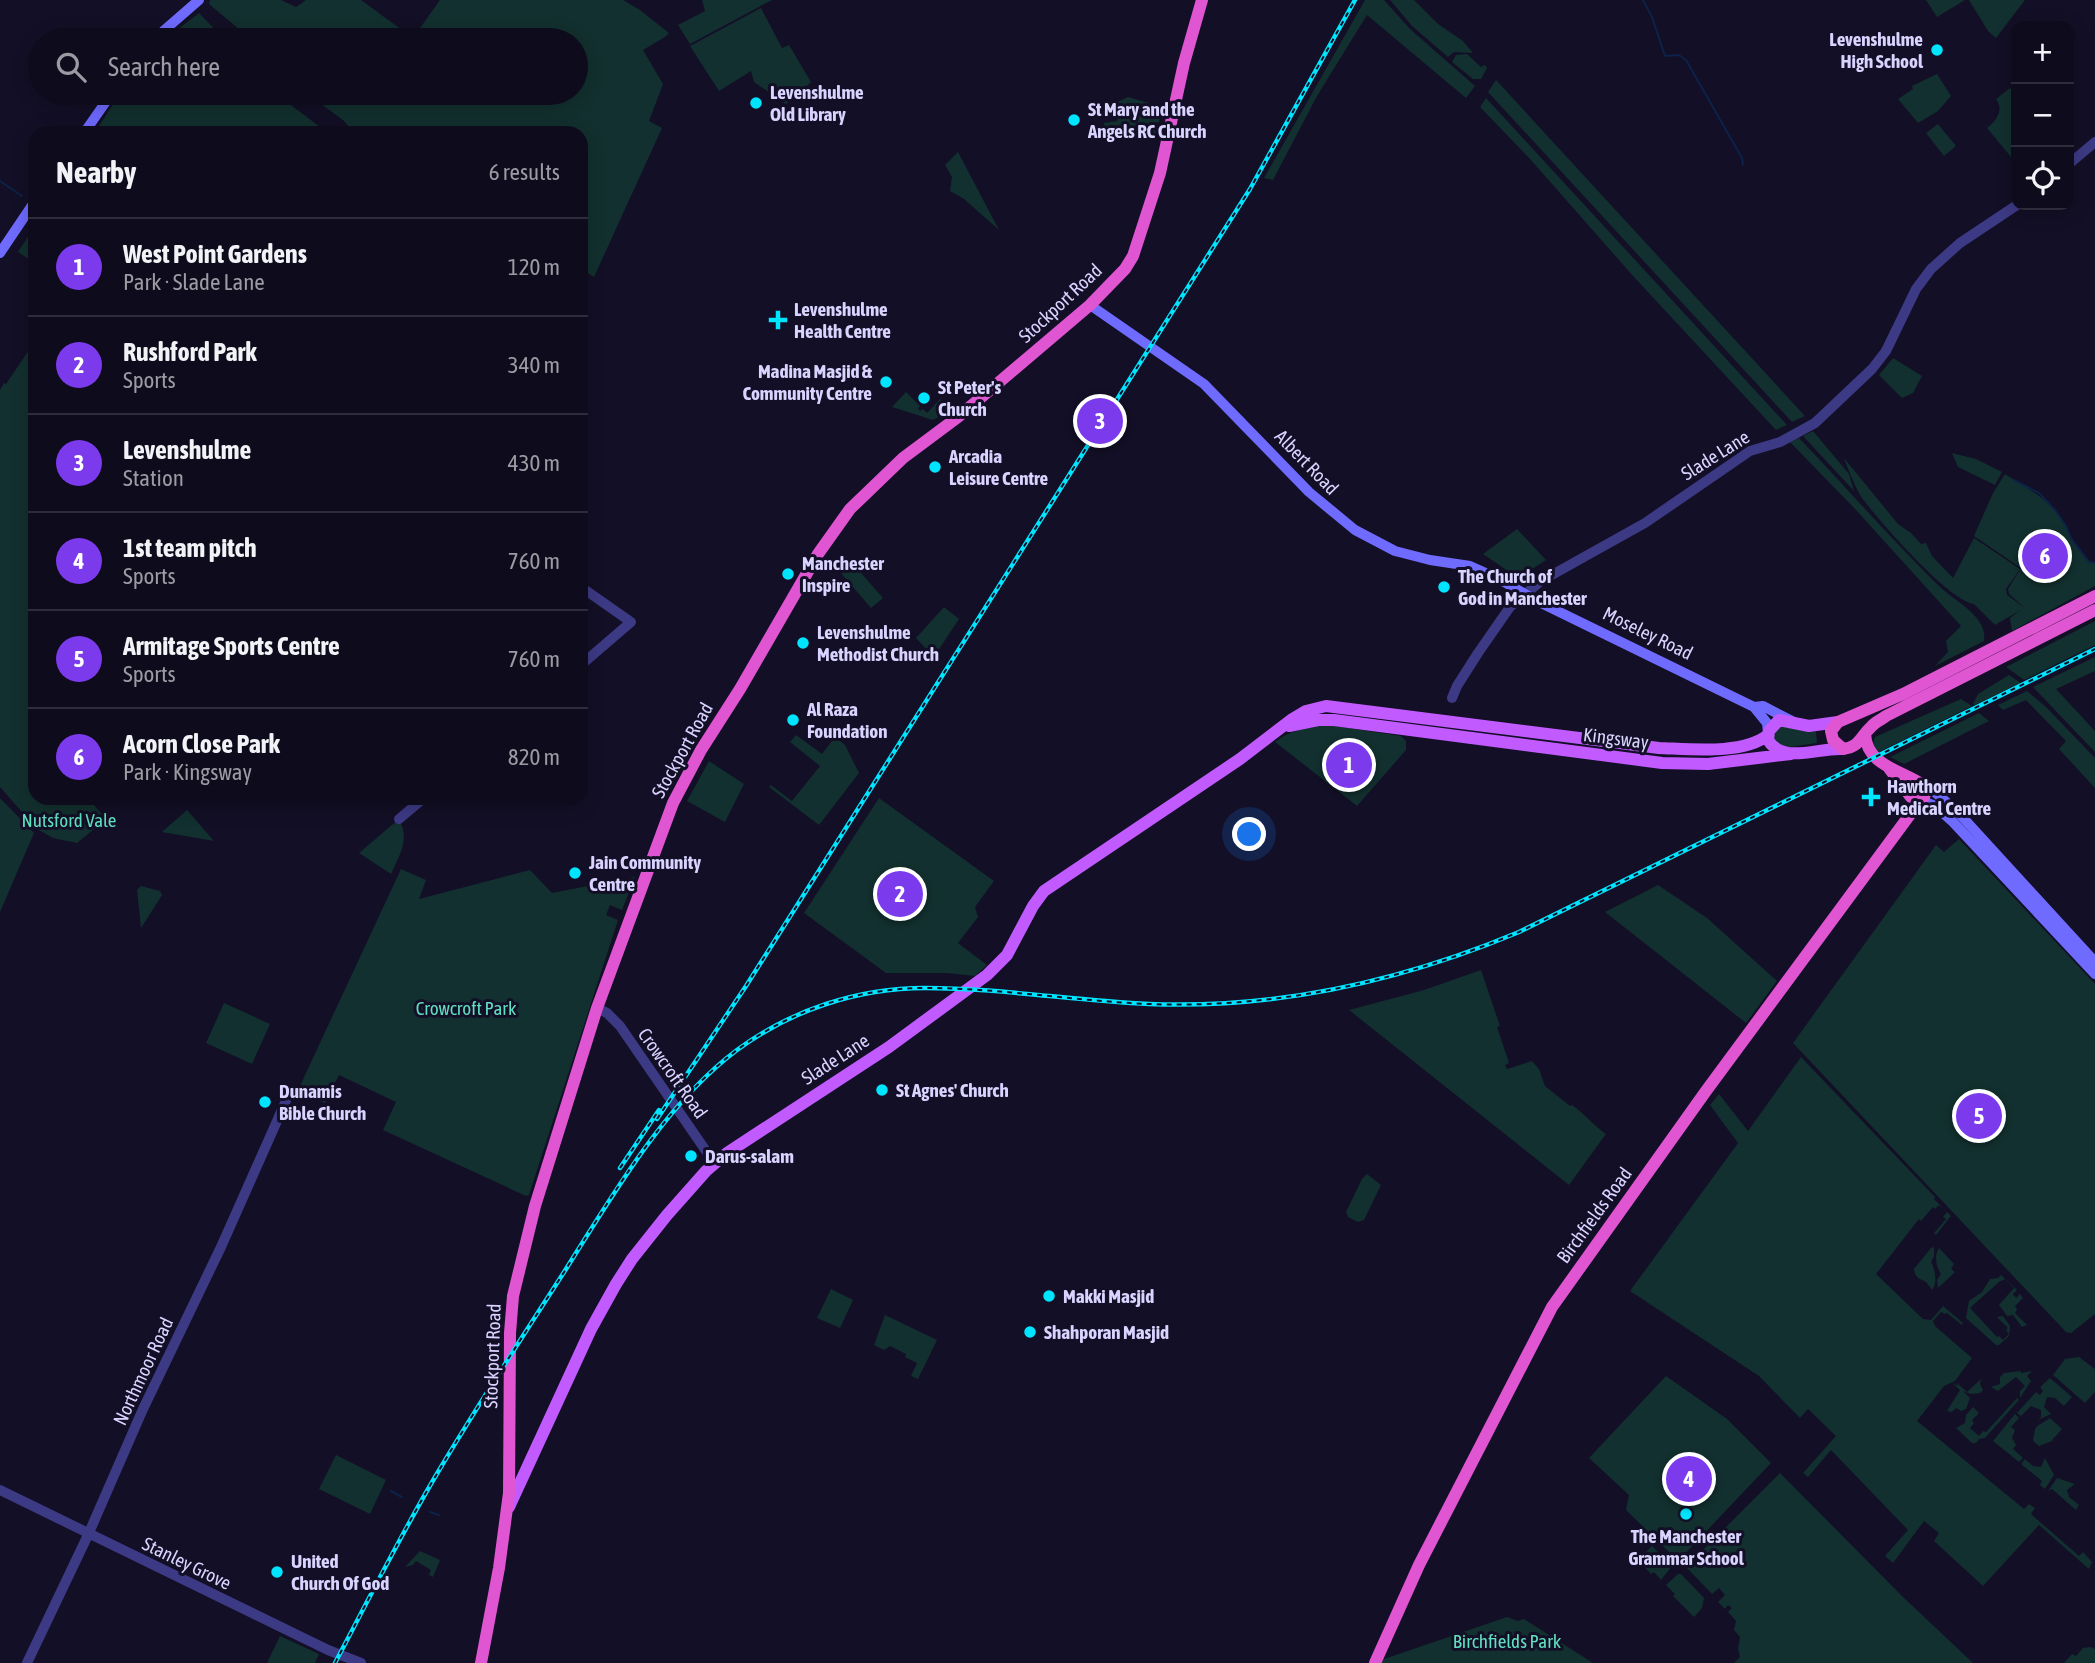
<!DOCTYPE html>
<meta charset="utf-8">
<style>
body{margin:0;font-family:"Asap Condensed",sans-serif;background:#171425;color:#f1f3f6}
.controls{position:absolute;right:21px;top:21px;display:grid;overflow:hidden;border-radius:14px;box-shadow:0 4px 18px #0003}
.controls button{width:63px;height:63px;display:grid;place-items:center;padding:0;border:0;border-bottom:2px solid #2e2b3b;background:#0e0b1c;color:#f1f3f6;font:35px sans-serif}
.you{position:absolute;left:1250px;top:835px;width:24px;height:24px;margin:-18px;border:5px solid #fff;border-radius:50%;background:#1a73e8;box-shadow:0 0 0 10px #1a73e833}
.badge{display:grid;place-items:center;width:46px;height:46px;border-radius:50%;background:#7c3aed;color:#fff;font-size:23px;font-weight:700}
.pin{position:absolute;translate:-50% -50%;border:4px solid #fff;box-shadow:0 2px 7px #0006}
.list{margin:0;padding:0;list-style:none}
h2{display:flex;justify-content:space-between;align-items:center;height:91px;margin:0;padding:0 28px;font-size:30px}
h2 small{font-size:23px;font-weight:400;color:#9b9ba3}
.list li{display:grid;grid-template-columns:46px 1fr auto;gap:21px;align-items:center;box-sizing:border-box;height:98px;padding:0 28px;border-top:2px solid #2e2b3b}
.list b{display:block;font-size:26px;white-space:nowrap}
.list p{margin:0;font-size:23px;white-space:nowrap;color:#9b9ba3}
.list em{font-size:23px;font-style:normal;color:#9b9ba3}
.icon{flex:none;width:38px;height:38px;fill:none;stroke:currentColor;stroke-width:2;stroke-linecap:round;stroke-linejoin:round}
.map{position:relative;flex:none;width:2095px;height:1663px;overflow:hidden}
.search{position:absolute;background:#0e0b1c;box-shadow:0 4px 18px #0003;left:28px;top:28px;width:560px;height:77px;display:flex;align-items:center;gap:18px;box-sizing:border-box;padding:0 24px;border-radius:38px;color:#9b9ba3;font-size:26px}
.panel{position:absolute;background:#0e0b1c;box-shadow:0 4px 18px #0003;left:28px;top:126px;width:560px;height:679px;border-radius:21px}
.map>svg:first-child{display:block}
.green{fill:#12302f}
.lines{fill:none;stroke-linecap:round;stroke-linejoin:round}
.stream{stroke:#0c2248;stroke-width:2}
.tertiary{stroke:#3d3a85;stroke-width:10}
.secondary{stroke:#6f6bff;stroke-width:10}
.primary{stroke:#c25bff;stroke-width:12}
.trunk{stroke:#e055d1;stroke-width:12}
.rail-casing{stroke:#00e5ff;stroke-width:4.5}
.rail{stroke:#130f26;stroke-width:2;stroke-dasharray:5;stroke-linecap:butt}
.poi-dot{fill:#00e5ff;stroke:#130f26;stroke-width:2.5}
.labels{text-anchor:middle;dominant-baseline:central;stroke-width:6;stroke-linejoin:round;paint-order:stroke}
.poi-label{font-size:19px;font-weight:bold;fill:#d9d4ff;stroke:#130f26;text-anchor:start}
.street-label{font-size:19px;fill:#d9d4ff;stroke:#130f26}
.park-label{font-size:19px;fill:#5fe0c0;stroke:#130f26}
</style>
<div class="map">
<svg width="2095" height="1663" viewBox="0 0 2095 1663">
<rect width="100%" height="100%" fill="#130f26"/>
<path class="green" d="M210,0H281L296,7L306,0H361L413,38L440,0H623L640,10L669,33L665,37L643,50L663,84L649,121L662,128L594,277L581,269V133H354L343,120L306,93H576V40H252L209,4Z
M702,0H772L690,44L678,25L705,11Z
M1365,0H1384L1410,29L1475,86L1466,98L1367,15L1317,96L1273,180L1264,178Z
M1390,0H1414L1438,24L1463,41L1473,53L1454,52L1448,57L1412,26Z
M1926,0H1965L1937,17Z
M1969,0H2025L1996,38L1988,31Z
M761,8L781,46L782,48L789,45L811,82L786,104L754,82L751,71L719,91L690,46Z
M199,13L225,40H164Z
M1467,54L1481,67L1485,65L1487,68L1481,79H1473L1452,62L1456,55Z
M1937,74L1951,96L1938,111L1918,123L1898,99L1913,89L1912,86Z
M1496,80L1805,416L1792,422L1488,92Z
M2010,88L2016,93V163L1987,128C1997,120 2004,110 1996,99Z
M120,93H275L328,133H109L99,126Z
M1128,97L1162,107L1159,122L1149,124V128L1157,130L1154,140L1129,135L1115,139L1104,136V123L1117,121L1119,110L1117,102Z
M1486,98L1787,425L1776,430L1634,277L1530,159L1480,107Z
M1938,124L1956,146L1944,156L1926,133Z
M958,152L999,230L964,199L950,191L952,177L945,165Z
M35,226V263L18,252Z
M35,341V798H100L94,805L106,819L77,843L53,838L37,829L0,787V390L4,383L6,384Z
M1893,358L1922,376L1913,393L1902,398L1879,375Z
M906,392L920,406L918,408L920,411L923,409L927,413L940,399L951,410L933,420L892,407Z
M1813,431L1849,474L1854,491L1803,436Z
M1799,438C1846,487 1891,539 1939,586C1954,601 1988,616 1984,641L1935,666L1948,652L1946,641L1961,626L1857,511L1790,442Z
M1952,453L1976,459L2002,472L1995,485L1958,467Z
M1844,458L1898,524L1911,533L1921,544L1926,543L1932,556L1953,578L1974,538L2020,569L2006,589L2007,595L2025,608L2009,594L2008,589L2021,568L1974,536L1993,493L2005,474C2023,486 2040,494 2055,510C2067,524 2078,559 2095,563V586L2012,631L2010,618L2021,610L1995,625L1974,604C1949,601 1879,521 1862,498C1857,491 1847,467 1844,458Z
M1517,529L1546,560L1518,578L1483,554Z
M846,556L883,598L871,608L835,566Z
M944,607L959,619L934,657L916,638Z
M2095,621V645L2024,680L2006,667Z
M2095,657V671L2056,689L2095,731V752L2033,687Z
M2009,675L2021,683L1975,705L1973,704L1978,694Z
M2027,691L2046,707L2095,758V788L2059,749L2066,741L2026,700L2003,710L1998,705Z
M1961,699L1972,706L1879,752C1874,749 1872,743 1875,737Z
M1979,713L1989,721L1904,764L1890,757Z
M1322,724L1401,736L1406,741V750L1357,806L1275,742C1288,731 1306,728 1322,724Z
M1781,724L1816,732L1817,743L1782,748L1771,739Z
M796,735L822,754L835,737L845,745L859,773L819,825L769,787L771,785L792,801L820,766L790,742Z
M709,761L744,784L725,822L687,801Z
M0,798L34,833L0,912Z
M879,798L994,881L975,907L978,917L958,943L987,965L975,976L947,973H886L804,913Z
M187,810L214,841L162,832Z
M399,819C410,840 400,853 391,874L359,853Z
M1959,839L2095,984V1314L2071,1333L2066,1332L1793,1043L1936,845L1944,852Z
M401,869L426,880L419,899L530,870L552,893L635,877L622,910L610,905L606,915L618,920L529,1195L526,1196L383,1130L396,1102L339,1075L325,1103L300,1092L299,1088Z
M1658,885L1707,918L1777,981L1746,1023L1605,912Z
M141,886L160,891L162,895L141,928L137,890Z
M1481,970L1500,1026L1497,1027L1509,1063L1505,1065L1507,1069L1532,1061L1539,1069L1545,1086L1570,1106L1572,1105C1585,1114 1593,1125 1606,1134L1569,1185L1349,1010L1424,990Z
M224,1003L270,1024L252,1064L206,1043Z
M1801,1057L1935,1197L1934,1199L1951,1216L1936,1235L1934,1233L1946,1219L1943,1217L1947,1212L1939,1205L1935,1209L1933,1207L1921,1221L1919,1219L1876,1274L1923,1319L1931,1320L1943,1306L1963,1323L1962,1325L1947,1313L1945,1314L1941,1312L1933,1321L1935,1326L1972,1358L1955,1381L1944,1386L1917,1421L2024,1509L2029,1504L2035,1508L2031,1514L2079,1556L2083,1552L2092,1562L2089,1569L2039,1525L1983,1586L1934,1541L1939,1533L1924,1521L1893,1563L1885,1556L1908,1530L1831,1450L1808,1477L1803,1473L1836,1436L1808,1409L1800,1418L1759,1376L1630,1291L1738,1143L1710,1105L1719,1094L1748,1131Z
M1367,1174L1381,1185L1364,1220L1358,1222L1348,1217L1346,1212L1362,1179Z
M1934,1247V1256L1931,1262C1935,1269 1938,1283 1932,1290L1926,1282C1920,1279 1915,1278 1914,1269L1931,1248Z
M1939,1248L1954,1264L1951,1269L1955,1272L1938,1288L1937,1280L1941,1274C1936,1267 1934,1255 1939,1248Z
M2001,1275L2017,1290L2013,1294L2016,1298L2020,1294L2023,1298L2015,1306L2017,1310L2015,1313L2027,1325L2022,1327L2013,1315L2007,1316L1999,1305L2014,1288L2005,1279L1999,1282L1970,1308L1997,1337L1999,1336L2003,1340L2009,1334L2006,1330L2008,1328L1997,1317L2003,1316L2010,1326L2009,1336L1999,1345H1996L1966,1318L1969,1301L1982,1292L1990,1279L1998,1278Z
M831,1289L853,1300L840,1328L817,1318Z
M885,1315L937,1340L918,1379L911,1376L917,1363L905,1357L906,1354L890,1346L884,1350L874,1345Z
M2079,1357L2095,1369V1392L2085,1403L2053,1375L2065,1359Z
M2021,1371V1373L2032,1371L2027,1376L2031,1381L2020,1398V1391L2025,1386L2016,1377L1998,1391L1991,1387L2000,1384V1377L2004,1373Z
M1666,1376L1727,1419L1771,1463L1678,1561L1626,1510L1629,1495L1589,1458Z
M2050,1378L2072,1397L2064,1406L2055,1398L2047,1397L2044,1407L2051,1414L2038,1420L2041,1417V1410L2031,1406L2021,1416L2017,1413L2036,1392L2040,1395L2043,1391L2040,1387Z
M1981,1379L1980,1384L1983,1390L1980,1393L1971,1394L1963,1391L1970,1398L1966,1409L1961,1411L1956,1408L1952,1412L1947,1411L1960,1390L1952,1383L1958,1386L1957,1383L1967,1392Z
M2017,1398L2019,1400L1985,1438L1979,1439L1976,1443H1972L1956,1428L1965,1423L1966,1415L1973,1407L1979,1413L1972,1420L1974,1423L1970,1428L1979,1436L1983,1431L1986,1432Z
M2015,1414L2019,1418L2011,1427L2015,1430L2012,1438L2016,1445L2013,1449L2023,1458L2019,1462L1993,1441Z
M2050,1418L2062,1429L2055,1437H2054L2052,1441L2039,1446L2033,1441C2036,1423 2034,1429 2050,1418Z
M336,1455L386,1480L370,1514L319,1489Z
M2045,1458L2054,1475L2045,1489L2040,1485L2042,1481L2021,1464L2025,1459L2033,1466L2041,1467Z
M1780,1473L1903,1597L1973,1663H1734L1740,1657L1738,1649L1740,1637L1734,1630L1736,1621L1728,1612L1732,1608L1728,1605L1725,1609L1718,1602L1725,1595L1719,1588L1712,1594L1686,1567Z
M2057,1478L2075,1484L2067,1490L2069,1497L2079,1505L2076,1510L2052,1489L2048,1491Z
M1652,1546L1672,1566L1661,1580L1654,1572L1651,1574L1638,1560Z
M420,1551L440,1560L433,1577L429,1575L431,1570L416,1561L413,1565L405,1567Z
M1678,1574H1681L1704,1598L1702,1608L1694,1617L1673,1596L1675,1594L1666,1585Z
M1507,1617L1518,1621L1524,1619L1593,1663H1379L1384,1659Z
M280,1636L319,1654L315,1663H267Z
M2091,1647L2095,1649V1663H2064L2072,1654L2076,1656L2083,1648Z"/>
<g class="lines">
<path class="stream" d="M1643,0L1652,17L1665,56L1679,55L1686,60L1742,158L1743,165
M0,181L22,196
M2014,480L2039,493L2055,510L2066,526L2071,538L2089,562L2095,563
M391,1491L402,1497
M430,1512L439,1515"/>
<path class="tertiary" d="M2069,164L2095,142
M581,587L631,622L581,665
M1452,698L1457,686L1478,653L1510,607L1541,581L1645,523L1750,451L1780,442L1815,423L1872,369L1886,351L1916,289L1931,269L1960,243L2017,205
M399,819L424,798
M597,1008L607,1013L620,1026L715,1164
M0,1490L328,1650L361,1663
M27,1663L88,1535L143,1409L221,1247L289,1094"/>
<path class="secondary" d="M153,40L199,0
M84,133L112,93
M0,253L35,201
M1090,305L1204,384L1309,492L1355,530L1395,551L1430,560L1470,566L1497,578L1539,602L1754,707L1763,706L1792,721
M1754,707L1767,723L1768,733
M1923,785L1932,790L1956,810L2095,962
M1920,800L1935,806L1953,822L2095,974"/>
<path class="primary" d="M1838,722L1809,726L1779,720L1769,731L1768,740C1783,765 1819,747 1843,749
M1289,726L1318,720H1334L1662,763L1708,764L1791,754
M509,1507L591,1329L616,1284L632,1259L667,1215L706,1171L727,1153L889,1047L987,975L1007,955L1033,906L1044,891L1240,759L1291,720L1306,711L1326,706L1659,748C1690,749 1743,755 1768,735"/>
<path class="trunk" d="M2095,596L1903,694L1838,722L1831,731L1833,740L1843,749C1860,747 1860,737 1871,727C1875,722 1881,720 1886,716L2095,610
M1865,734C1867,766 1901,770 1923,785L1926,790L1924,797L1920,801L1911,797L1889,768
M481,1663L499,1568L509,1493L510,1333L513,1296L535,1206L597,1008L673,803L701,750L740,689L818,554L850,509L903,458L958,417L1090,305L1125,269L1133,256L1160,173L1184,63L1202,0
M1375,1663L1419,1565L1552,1307L1706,1091L1920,801"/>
<defs>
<path id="rail" d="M657,1119L746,986L1250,189L1355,0
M620,1168L659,1110
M335,1663C369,1599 401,1534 438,1472C479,1403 523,1336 566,1269C614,1193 665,1104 737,1050C791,1010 858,988 925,988C1000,988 1075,1001 1149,1004C1277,1009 1402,981 1519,932L2095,649"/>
</defs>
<use href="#rail" class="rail-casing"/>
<use href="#rail" class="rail"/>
</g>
<g class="poi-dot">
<circle cx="1937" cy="50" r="7"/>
<circle cx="756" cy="103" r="7"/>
<circle cx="1074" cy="120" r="7"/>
<path d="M774.5 309.5h7v7h7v7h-7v7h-7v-7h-7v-7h7z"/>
<circle cx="886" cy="382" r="7"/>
<circle cx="924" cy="398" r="7"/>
<circle cx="935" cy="467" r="7"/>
<circle cx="788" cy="574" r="7"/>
<circle cx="1444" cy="587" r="7"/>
<circle cx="803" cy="643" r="7"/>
<circle cx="793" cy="720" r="7"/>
<path d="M1867.5 786.5h7v7h7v7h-7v7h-7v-7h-7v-7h7z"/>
<circle cx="575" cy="873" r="7"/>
<circle cx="882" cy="1090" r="7"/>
<circle cx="265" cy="1102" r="7"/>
<circle cx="691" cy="1156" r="7"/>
<circle cx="1049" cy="1296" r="7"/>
<circle cx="1030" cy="1332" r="7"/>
<circle cx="1686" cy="1514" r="7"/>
<circle cx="277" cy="1572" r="7"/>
</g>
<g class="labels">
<g class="poi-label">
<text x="1923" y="39" text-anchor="end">Levenshulme<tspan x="1923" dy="22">High School</tspan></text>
<text x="770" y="92">Levenshulme<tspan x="770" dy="22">Old Library</tspan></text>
<text x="1088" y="109">St Mary and the<tspan x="1088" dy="22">Angels RC Church</tspan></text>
<text x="794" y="309">Levenshulme<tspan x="794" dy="22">Health Centre</tspan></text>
<text x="872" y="371" text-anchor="end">Madina Masjid &amp;<tspan x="872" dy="22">Community Centre</tspan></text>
<text x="938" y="387">St Peter's<tspan x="938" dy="22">Church</tspan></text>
<text x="949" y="456">Arcadia<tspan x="949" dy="22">Leisure Centre</tspan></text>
<text x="802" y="563">Manchester<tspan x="802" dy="22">Inspire</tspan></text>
<text x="1458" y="576">The Church of<tspan x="1458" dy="22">God in Manchester</tspan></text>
<text x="817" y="632">Levenshulme<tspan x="817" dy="22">Methodist Church</tspan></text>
<text x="807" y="709">Al Raza<tspan x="807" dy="22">Foundation</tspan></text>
<text x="1887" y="786">Hawthorn<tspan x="1887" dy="22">Medical Centre</tspan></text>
<text x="589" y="862">Jain Community<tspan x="589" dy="22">Centre</tspan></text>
<text x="896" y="1090">St Agnes' Church</text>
<text x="279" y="1091">Dunamis<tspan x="279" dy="22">Bible Church</tspan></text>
<text x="705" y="1156">Darus-salam</text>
<text x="1063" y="1296">Makki Masjid</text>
<text x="1044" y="1332">Shahporan Masjid</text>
<text x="1686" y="1536" text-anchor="middle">The Manchester<tspan x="1686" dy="22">Grammar School</tspan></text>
<text x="291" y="1561">United<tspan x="291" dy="22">Church Of God</tspan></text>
</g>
<g class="street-label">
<text transform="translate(1060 303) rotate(-43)">Stockport Road</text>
<text transform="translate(1715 455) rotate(-32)">Slade Lane</text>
<text transform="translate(1307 462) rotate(46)">Albert Road</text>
<text transform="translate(1648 633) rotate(26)">Moseley Road</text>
<text transform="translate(1616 738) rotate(7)">Kingsway</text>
<text transform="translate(682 750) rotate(-61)">Stockport Road</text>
<text transform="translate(835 1059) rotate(-33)">Slade Lane</text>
<text transform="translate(673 1073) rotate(55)">Crowcroft Road</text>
<text transform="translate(1594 1215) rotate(-54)">Birchfields Road</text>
<text transform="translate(492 1356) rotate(-88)">Stockport Road</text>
<text transform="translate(143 1371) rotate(-65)">Northmoor Road</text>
<text transform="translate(187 1563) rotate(26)">Stanley Grove</text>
</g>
<g class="park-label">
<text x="69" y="820">Nutsford Vale</text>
<text x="466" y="1008">Crowcroft Park</text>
<text x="1507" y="1641">Birchfields Park</text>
</g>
</g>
</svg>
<div class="controls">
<button>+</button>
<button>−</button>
<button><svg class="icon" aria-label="locate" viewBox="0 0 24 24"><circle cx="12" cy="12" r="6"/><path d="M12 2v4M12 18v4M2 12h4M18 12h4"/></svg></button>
</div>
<div class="you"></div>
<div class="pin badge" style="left:1349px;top:765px">1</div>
<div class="pin badge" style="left:900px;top:894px">2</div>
<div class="pin badge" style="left:1100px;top:421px">3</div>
<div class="pin badge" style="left:1689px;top:1479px">4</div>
<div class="pin badge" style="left:1979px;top:1116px">5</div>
<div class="pin badge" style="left:2045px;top:556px">6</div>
<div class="search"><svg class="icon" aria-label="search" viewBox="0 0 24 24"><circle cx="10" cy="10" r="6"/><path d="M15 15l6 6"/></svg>Search here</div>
<section class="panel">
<h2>Nearby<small>6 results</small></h2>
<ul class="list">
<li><span class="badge">1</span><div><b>West Point Gardens</b><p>Park · Slade Lane</p></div><em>120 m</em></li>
<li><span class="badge">2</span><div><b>Rushford Park</b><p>Sports</p></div><em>340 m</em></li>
<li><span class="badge">3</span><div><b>Levenshulme</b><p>Station</p></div><em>430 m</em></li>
<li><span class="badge">4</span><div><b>1st team pitch</b><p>Sports</p></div><em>760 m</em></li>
<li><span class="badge">5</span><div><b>Armitage Sports Centre</b><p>Sports</p></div><em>760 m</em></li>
<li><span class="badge">6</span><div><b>Acorn Close Park</b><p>Park · Kingsway</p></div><em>820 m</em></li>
</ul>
</section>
</div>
